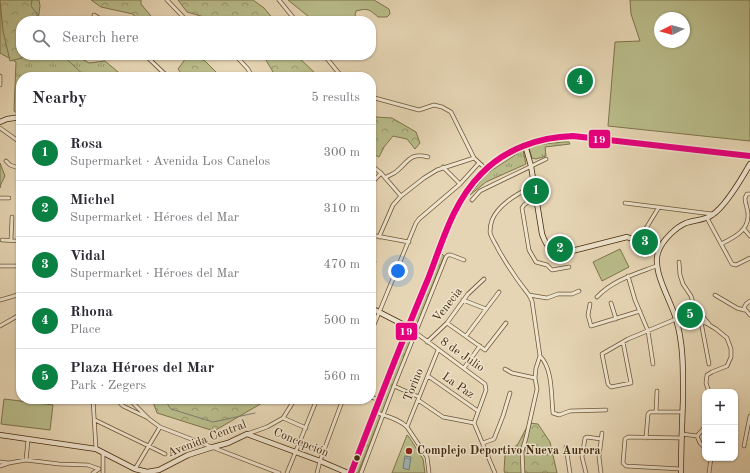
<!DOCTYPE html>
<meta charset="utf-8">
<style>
body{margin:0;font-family:"Old Standard TT",serif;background:#f2f2f3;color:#2b2b33}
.controls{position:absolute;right:12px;bottom:12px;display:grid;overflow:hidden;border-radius:8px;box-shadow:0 1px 3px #0004}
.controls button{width:36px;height:36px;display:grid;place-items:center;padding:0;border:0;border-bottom:1px solid #e1e1e2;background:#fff;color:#2b2b33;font:20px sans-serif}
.compass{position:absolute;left:654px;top:12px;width:36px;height:36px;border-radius:50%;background:#fff;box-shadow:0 1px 3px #0004;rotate:264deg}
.you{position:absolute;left:398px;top:271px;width:14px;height:14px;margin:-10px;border:3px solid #fff;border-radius:50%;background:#1a73e8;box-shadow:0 0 0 6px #1a73e833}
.badge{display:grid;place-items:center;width:26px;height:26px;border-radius:50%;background:#0b8043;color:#fff;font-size:13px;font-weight:700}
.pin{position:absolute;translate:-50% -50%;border:2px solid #fff;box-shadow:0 1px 4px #0006}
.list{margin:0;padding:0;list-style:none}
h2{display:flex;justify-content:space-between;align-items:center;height:52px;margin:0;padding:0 16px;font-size:17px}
h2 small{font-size:13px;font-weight:400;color:#7c7c81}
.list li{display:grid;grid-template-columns:26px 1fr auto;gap:12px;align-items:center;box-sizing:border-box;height:56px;padding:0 16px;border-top:1px solid #e1e1e2}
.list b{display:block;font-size:15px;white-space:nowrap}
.list p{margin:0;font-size:13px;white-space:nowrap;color:#7c7c81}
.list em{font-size:13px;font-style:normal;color:#7c7c81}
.icon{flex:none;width:22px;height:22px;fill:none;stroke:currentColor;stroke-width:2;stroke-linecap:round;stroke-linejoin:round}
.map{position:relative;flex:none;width:750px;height:473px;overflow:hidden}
.search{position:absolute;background:#fff;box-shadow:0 1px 3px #0004;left:16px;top:16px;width:360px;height:44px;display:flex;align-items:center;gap:10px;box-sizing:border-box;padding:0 14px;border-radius:16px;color:#7c7c81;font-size:15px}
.panel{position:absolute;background:#fff;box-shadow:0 1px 3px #0004;left:16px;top:72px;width:360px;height:332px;border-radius:16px}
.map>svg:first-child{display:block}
.grass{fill:url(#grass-tufts);stroke:#7f744b}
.forest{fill:url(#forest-crowns);stroke:#7f744b}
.park{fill:#b9bc8a;stroke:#7f744b;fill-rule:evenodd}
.water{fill:url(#water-ripples);stroke:#7a7e74}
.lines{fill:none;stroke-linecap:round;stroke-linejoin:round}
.stream{stroke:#7a7e74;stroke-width:1}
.street-casing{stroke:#6d5636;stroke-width:4.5}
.secondary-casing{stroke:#452b0c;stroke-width:6}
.primary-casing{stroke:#452b0c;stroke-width:6}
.street{stroke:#efe4ce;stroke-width:3}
.secondary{stroke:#efe4ce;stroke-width:4.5}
.primary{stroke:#e3ba7a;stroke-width:5}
.bus-1-casing{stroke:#efe4ce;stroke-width:9}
.bus-1{stroke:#e5007d;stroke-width:6}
.poi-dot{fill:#8f2418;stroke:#efe4ce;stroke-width:1.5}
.bus-dot{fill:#452b0c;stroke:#efe4ce;stroke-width:1.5}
.labels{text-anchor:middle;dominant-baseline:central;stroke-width:3;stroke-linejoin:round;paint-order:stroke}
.street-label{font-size:12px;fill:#452b0c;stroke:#efe4ce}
.poi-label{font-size:12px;font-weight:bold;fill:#452b0c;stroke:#efe4ce;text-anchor:start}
.line-badge{stroke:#efe4ce;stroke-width:1.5}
.badge-label{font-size:11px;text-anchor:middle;font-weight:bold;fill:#fff}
</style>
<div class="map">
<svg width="750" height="473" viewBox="0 0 750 473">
<defs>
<pattern id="grass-tufts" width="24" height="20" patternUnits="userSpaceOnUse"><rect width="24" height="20" fill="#b9bc8a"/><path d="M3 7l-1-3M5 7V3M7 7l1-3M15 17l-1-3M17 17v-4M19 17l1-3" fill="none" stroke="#98996f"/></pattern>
<pattern id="forest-crowns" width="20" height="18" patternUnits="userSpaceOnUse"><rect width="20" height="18" fill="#b9bc8a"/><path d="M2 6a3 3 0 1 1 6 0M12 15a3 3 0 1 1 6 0" fill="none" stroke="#98996f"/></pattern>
<pattern id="water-ripples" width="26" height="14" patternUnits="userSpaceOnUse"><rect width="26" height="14" fill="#9db5b9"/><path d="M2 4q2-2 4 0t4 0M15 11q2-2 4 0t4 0" fill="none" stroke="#829395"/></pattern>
</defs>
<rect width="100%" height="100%" fill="#e6d5b4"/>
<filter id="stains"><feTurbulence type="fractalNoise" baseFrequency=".005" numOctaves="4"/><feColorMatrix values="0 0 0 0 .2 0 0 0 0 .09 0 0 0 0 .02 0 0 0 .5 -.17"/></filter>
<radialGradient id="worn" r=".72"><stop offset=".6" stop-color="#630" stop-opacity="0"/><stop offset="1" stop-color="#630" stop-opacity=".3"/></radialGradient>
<path class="grass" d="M0,3L21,55H75L89,63L105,61L124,77H21V110L17,113L14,111L16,62L0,53Z
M563,142H569L570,144L545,147L546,156L536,159L532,158L529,148L535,145Z
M523,150L526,164L486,182L470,195L486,174Z
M438,250L444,256L358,473H352Z"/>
<path class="forest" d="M0,0H39L40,6L38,21H21V55H24L22,58L10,61L3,31Z
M91,0H141V4L155,21H138L133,14L101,7Z
M178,0H253L264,8L275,21H218L187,12Z
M179,55H196L198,58L205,61L221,77H184L178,69L186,58Z
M263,55H296L315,73L314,77H276Z
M371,115L376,117L392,118L416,132L420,143L415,149L407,139L393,136L384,147L379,157L371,153Z
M0,163L5,176L1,184L0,188Z
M152,399H200L202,401L214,399H269L214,431L157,413Z
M529,423L538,424L550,442L557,473H505L504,471L505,455L518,444Z"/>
<path class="park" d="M288,0H374L389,9L390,14L387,17H378C369,9 368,8 356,11L355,15L358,21H314Z
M630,0H750V141L608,126L615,42L640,41L631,14ZM660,18H684V42H660Z
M620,249L629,267L602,281L593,262Z
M693,306L696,311L705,322L681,318L679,311Z
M4,399L53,405L50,430L1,424Z
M407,435L409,437L423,459L425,473H392Z"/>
<path class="water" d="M405,456L411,457L409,470L403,468Z"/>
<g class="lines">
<path class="stream" d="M32,0L31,6L34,10L36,12L39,21
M62,55L86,77
M164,399L171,409L213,422L255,413"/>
<defs>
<path id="street" d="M167,0L187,21
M279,0L296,21
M94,15L104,21
M145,55L168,77
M235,55L248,69L252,77
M324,55L342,77
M0,76V85
M371,97L419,110L434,105L442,107L451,112L474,158L486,169
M0,128L21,143
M6,161L10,165L21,169
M371,165L381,173L401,196
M443,167L460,184
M385,178C389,175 394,174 397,171C408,162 410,152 428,157
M371,184L381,173
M534,185C520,193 499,203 492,220C491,223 490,229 490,232C491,238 496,244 498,249C507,265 517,280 529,295L547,298L558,294H572L579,291
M536,196L524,205L522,208L529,250L536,262L547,265L552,270L569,267
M0,198H9
M472,200L480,191L546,159
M625,203L712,214
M707,218L732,264L736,265L750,258
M744,229L750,236
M371,235L409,242
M379,237L393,205L401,196L424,178L437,170L474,158
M2,240L21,241
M11,240L12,217
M721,244C733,238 749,231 748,214C748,209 745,204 745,198L747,194H750
M649,245L645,230L659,207
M679,262L680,275L683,284L691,296L694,306L709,324
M0,266H21
M371,269L374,262
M628,276L635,300L648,331L653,364
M529,295L532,301L540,356C553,369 551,395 553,413L559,415L570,411L606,410
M715,295L737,308L744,310
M597,297C613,280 635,274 656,266
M0,300L21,294
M463,300L486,309
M750,301L746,304L744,308L750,315
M611,303L616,319
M590,304L588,315L591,326L640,311
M701,322L709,364
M447,323L485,350L506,323
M0,326L21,314
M408,327L485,384L486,390L474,423L495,473
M371,332L416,223L419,219L460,184L479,163
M466,336L499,292
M427,342L447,323L468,294L484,279
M623,342L631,383L611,387L608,384L602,354L628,339L676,319L706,323L716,329L727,338L731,349V357L727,366L712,372L707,375L706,383L709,392
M464,368L480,346
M505,369L512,373L535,378
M428,376L478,411
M394,386L419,397
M371,397L380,400
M93,399L96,449
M122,399L120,403L123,406L146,417
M129,399L149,419L160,427L279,473
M418,400L443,417L474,423
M375,412C386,416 399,419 407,427L427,457L429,473
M656,412L657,391
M283,418L306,428
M95,420L165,454
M407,427L438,350
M705,427L697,436L700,443L705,448
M247,434L267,427L283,418L295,399
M682,434L697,436
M646,438L648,414L650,412H682
M483,443L494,439L503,416L510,393
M744,446L750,416
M566,447L570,473
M26,460L28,440
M0,462L8,463
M0,466L9,463L26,460L59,464L88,465L99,469
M135,469L160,427
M681,469L626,466L623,463L625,439L628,437L682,438
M93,473L99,469
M103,473V452
M287,473L317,399
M317,473L320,461L343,399
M361,473L394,386L446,257L448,255H451L464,260
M523,473L522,451L526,438L537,389L535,378L536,368L540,356
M586,473L582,457L585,438L587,437L601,439
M601,473L599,457L602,433
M709,473L711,458"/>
<path id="secondary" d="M0,122L7,119L21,117
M525,145L531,166L542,234C546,245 551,254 564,253L627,237L659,249
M371,308L408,327
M0,435L96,449L135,469L147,472L159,470L188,455L213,447L228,443L247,434L320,461L348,473
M681,473C681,449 682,425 683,400C683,373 684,345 676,319C671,300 650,269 659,250C663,240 676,227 686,223C695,220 705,220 712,215C725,207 742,178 750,164"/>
<path id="primary" d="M351,473C376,408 401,343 428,279C442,243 453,202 481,174C505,149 539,137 573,136L750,156"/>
</defs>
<use href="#street" class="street-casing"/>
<use href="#secondary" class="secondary-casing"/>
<use href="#primary" class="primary-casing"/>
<use href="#street" class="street"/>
<use href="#secondary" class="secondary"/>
<use href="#primary" class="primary"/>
<defs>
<path id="bus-1" d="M351,473C376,408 401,343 428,279C442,243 453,202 481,174C505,149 539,137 573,136L750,156"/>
</defs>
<use href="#bus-1" class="bus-1-casing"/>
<use href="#bus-1" class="bus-1"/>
</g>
<circle class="poi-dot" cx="409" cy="451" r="4"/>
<circle class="bus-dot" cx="357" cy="458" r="3.5"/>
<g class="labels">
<g class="street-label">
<text transform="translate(448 305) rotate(-52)">Venecia</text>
<text transform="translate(462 355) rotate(35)">8 de Julio</text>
<text transform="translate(414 385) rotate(-68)">Torino</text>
<text transform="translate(458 386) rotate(35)">La Paz</text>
<text transform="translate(207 439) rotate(-21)">Avenida Central</text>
<text transform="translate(301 443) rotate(22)">Concepción</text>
</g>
<g class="poi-label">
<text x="417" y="451">Complejo Deportivo Nueva Aurora</text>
</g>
</g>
<g class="line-badge">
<rect x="588" y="129" width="23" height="20" rx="4" fill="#e5007d"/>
<rect x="395" y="322" width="23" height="19" rx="4" fill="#e5007d"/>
</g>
<g class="badge-label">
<text x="599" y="143">19</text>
<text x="406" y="335">19</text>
</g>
<rect width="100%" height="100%" filter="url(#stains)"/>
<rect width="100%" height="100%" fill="url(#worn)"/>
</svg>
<div class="controls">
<button>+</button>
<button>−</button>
</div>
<svg class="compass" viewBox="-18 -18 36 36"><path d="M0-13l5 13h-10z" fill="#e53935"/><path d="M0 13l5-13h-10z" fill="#7c7c81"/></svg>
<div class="you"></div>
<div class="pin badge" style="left:536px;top:191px">1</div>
<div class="pin badge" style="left:560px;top:249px">2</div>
<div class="pin badge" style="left:645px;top:242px">3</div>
<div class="pin badge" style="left:580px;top:81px">4</div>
<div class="pin badge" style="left:690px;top:315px">5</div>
<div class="search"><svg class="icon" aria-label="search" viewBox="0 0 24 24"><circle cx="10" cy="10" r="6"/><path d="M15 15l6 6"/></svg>Search here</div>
<section class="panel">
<h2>Nearby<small>5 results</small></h2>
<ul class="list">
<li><span class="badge">1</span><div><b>Rosa</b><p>Supermarket · Avenida Los Canelos</p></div><em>300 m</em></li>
<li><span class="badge">2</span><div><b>Michel</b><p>Supermarket · Héroes del Mar</p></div><em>310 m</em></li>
<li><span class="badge">3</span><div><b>Vidal</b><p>Supermarket · Héroes del Mar</p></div><em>470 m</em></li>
<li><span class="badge">4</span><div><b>Rhona</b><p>Place</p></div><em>500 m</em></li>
<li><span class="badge">5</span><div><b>Plaza Héroes del Mar</b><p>Park · Zegers</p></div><em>560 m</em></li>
</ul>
</section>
</div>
